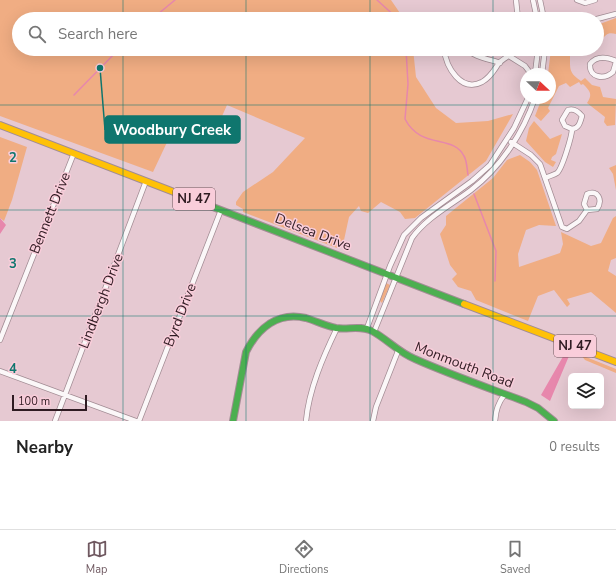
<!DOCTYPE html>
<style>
body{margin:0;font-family:"Nunito Sans",sans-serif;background:#f6f6f6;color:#222}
.controls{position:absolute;right:12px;bottom:12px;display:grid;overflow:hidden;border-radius:6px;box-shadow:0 4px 16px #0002}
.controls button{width:36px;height:36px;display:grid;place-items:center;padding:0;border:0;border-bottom:1px solid #e0e0e0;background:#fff;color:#222;font:20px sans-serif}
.compass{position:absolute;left:520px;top:68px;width:36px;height:36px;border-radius:50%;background:#fff;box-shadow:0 4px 16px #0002;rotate:112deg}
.scale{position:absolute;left:12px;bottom:10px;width:75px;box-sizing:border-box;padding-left:4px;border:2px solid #2f1b22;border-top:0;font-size:11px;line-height:14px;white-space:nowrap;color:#2f1b22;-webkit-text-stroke:3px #f9cdda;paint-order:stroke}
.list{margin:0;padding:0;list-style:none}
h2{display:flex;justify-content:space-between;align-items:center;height:52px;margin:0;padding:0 16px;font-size:17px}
h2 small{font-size:13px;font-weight:400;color:#767676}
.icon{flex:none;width:22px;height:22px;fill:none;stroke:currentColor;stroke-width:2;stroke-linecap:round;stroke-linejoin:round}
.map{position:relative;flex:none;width:616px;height:421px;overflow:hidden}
.search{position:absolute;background:#fff;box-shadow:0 4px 16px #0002;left:12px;right:12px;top:12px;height:44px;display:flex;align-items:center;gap:10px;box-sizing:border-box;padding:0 14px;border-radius:22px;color:#767676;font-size:15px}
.sheet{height:108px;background:#fff}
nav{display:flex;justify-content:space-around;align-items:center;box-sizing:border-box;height:56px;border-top:1px solid #e0e0e0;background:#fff;font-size:11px;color:#767676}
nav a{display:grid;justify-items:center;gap:2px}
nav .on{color:#6f5860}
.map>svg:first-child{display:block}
.green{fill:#f0ad83}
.water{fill:#e787ac}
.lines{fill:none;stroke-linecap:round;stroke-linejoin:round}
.stream{stroke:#e787ac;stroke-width:1.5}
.street-casing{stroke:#a28c94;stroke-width:6}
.fast-casing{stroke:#a28c94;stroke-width:8}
.slow-casing{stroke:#a28c94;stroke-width:8}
.street{stroke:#fbf7f8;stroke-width:4.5}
.fast{stroke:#4caf50;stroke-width:6}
.slow{stroke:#ffc107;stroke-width:6}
.grid{fill:none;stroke:#0f766e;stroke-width:1;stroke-opacity:0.55}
.labels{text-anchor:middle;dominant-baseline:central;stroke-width:3;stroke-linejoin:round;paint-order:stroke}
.shield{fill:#f9cdda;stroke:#6c5059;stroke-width:1}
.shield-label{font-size:13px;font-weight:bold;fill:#2f1b22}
.street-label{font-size:14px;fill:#2f1b22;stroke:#f9cdda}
.grid-label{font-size:13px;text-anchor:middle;font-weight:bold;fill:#0f766e;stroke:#f9cdda;stroke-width:3;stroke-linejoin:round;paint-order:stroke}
.leader{fill:none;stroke:#0f766e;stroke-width:1.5}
.callout-dot{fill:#0f766e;stroke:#f9cdda;stroke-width:1.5}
.callout{fill:#0f766e;stroke:#0f766e;stroke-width:1.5}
.callout-label{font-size:15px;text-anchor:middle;font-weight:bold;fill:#fff}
</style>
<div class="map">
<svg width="616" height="421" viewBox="0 0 616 421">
<rect width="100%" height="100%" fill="#e6c9d2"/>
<path class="green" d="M0,0H391L404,19H19V49H413L416,77L436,108L456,123L488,121L513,114L486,161L415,218L405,219L400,212L381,202L368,213L361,211L359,206L349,217L344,240L337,248L243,212V209L236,205V202L243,192L273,172L305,138L227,105L215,132L178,119L153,172L0,116Z
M616,18V34C608,32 606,34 601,41L597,38V25Z
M551,49H579L580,52L570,56C570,70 569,73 581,81L585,78L592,85L600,87L603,97L616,99L615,125L607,126L604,122L605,117L587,103C593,94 590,91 583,84L581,85L579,82L570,87L566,83L559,86L548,108L550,111L541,121L535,116L542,98H550V74H548Z
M534,121L550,139L562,134L556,154L552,157L551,160L556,162L553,167L545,162L526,141L529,128Z
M0,137L27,147L12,200L4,221L0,218Z
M520,155L530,162L537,170L556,226L539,225L526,230L518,254L519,267L560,253L563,244L561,232L591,246L601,243L613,218L616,216V258L611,260L608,271L616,276V313L591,292L567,299L570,304L567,307L554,290L538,296L528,321L476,300L471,291L458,287L452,279L457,274L450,265L440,234L446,225V216L493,178L507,160Z
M616,165V190L613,174L609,168Z
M386,283L390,285L382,303L380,301Z
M581,355L616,369V373L585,360Z"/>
<path class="water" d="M0,218L6,225L0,234Z
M565,353L569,356L550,401L541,395Z"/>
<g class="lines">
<path class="stream" d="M377,0L398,19
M152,19L175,0
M406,49L408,84L405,119C421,150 453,134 464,156C467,161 467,169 468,175
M74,95L119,49
M474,194L496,251L495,281"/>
<defs>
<path id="street" d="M516,0L518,19
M533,0L537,19
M540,0L544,19
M577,0L585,3L595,0
M597,19L616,14
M444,49C446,67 461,93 482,82C491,77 494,70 499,63C504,58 512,55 516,49
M467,49C471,56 492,60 500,63
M509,56L525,66L531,74
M616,61C607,57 597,55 590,64C589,78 604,80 613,72L616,62
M535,74L538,49
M542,74L545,49
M511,142L531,155L540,164L562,227L567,229L579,221L587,210L597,209C603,200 598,189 587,194L584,204L587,210
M545,178C549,176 554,175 557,173C562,169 572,136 572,129C579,128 580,123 582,116C578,111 574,108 568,110L562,120L565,126L572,129
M367,328L390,266L404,235L421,218L472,181L490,165L514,128L528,98
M374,332L412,238C426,218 451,205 471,190C501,167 523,133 535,98
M0,340L74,153
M0,371L136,421
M55,421L146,181
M139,421L221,210
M306,421C309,389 323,357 337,328
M373,421L376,407L398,351
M495,421C496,410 498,403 505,394"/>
<path id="fast" d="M187,197L464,304
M233,421L246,352C258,328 278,311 306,318C316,321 326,326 336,328C348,330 360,325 372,331C387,339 398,352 415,359C451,375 489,388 526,402L538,408L554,421"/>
<path id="slow" d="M0,125L187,197
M464,304L616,362"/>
</defs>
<use href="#street" class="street-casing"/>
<use href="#fast" class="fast-casing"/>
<use href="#slow" class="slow-casing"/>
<use href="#street" class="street"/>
<use href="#fast" class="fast"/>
<use href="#slow" class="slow"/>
</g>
<path class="grid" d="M123,0V19M246,0V19M370,0V19M493,0V19M123,49V421M246,49V421M370,49V421M493,49V421M0,105H616M0,210H616M0,316H616"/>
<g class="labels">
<g class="shield">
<rect x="173" y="188" width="42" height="22" rx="3"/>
<rect x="554" y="335" width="42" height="22" rx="3"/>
</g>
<g class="shield-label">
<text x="194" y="199">NJ 47</text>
<text x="575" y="346">NJ 47</text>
</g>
<g class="street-label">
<text transform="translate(50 213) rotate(-68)">Bennett Drive</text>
<text transform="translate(313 232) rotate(21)">Delsea Drive</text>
<text transform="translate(101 301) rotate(-69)">Lindbergh Drive</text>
<text transform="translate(180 315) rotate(-69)">Byrd Drive</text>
<text transform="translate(464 365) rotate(21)">Monmouth Road</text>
</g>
</g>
<g class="grid-label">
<text x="13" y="162">2</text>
<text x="13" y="268">3</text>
<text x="13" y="373">4</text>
</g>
<path class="leader" d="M100 68L105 130"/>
<circle class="callout-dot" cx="100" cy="68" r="4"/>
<rect class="callout" x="105" y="116" width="135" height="27" rx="4"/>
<g class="callout-label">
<text x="172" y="135">Woodbury Creek</text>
</g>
</svg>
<div class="controls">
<button><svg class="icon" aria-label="layers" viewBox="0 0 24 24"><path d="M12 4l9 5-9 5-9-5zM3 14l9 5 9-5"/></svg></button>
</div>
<svg class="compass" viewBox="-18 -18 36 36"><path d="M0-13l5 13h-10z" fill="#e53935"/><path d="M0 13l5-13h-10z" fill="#767676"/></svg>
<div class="scale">100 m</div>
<div class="search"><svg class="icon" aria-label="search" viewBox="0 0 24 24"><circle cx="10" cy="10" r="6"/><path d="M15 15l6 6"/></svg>Search here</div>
</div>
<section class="sheet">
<h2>Nearby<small>0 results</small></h2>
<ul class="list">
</ul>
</section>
<nav>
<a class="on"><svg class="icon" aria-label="map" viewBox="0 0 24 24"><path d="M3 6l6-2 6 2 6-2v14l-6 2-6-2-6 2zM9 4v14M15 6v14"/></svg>Map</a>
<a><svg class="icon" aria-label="directions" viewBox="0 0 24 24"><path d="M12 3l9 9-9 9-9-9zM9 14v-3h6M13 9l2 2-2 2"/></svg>Directions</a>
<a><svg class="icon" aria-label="saved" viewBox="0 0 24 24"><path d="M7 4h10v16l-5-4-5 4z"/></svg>Saved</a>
</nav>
